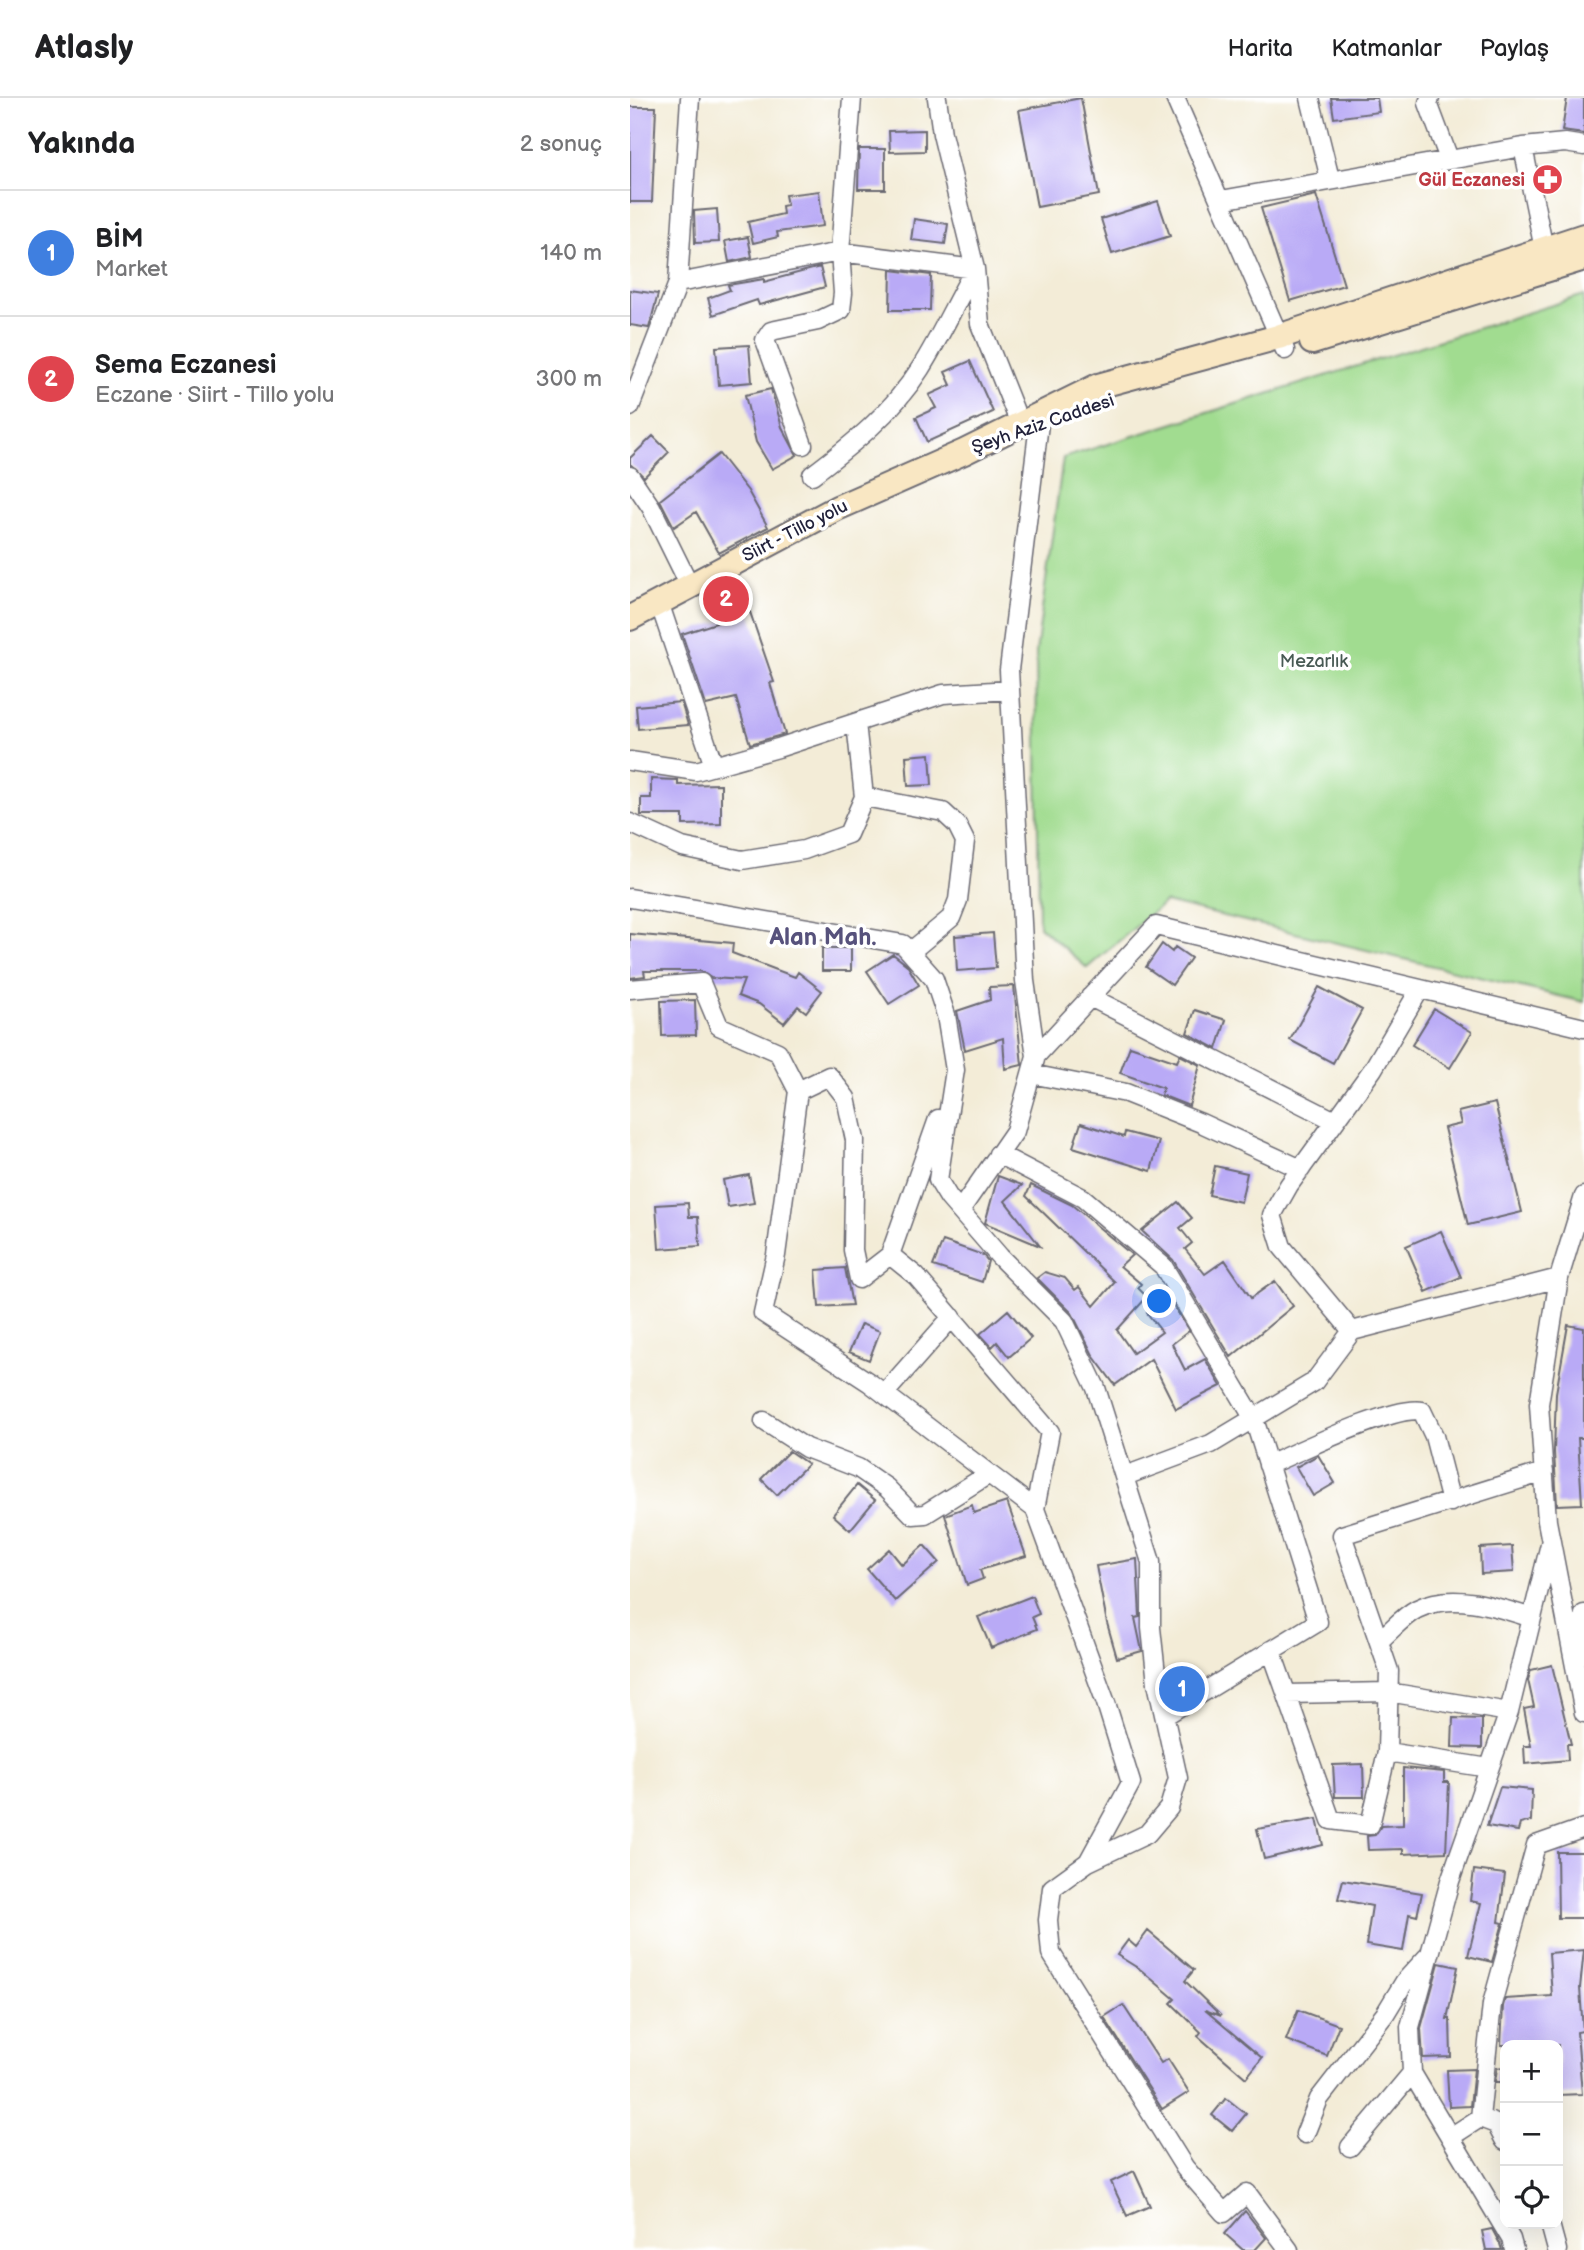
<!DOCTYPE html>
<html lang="tr">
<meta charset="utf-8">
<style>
body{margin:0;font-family:"Balsamiq Sans",sans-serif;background:#f6f6f6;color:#202124}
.controls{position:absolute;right:21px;bottom:21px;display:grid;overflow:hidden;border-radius:14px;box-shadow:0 7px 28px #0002}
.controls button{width:63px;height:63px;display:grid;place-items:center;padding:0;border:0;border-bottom:2px solid #e0e0e0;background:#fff;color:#202124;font:35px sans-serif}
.you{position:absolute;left:530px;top:1204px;width:24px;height:24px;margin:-18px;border:5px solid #fff;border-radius:50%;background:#1a73e8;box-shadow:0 0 0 10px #1a73e833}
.badge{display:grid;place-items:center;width:46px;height:46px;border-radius:50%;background:#ea580c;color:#fff;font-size:23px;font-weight:700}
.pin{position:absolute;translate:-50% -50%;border:4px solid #fff;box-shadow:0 2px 7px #0006}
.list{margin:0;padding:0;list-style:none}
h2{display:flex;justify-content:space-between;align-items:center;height:91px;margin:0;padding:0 28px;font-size:30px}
h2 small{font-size:23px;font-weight:400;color:#757577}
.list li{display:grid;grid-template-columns:46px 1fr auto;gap:21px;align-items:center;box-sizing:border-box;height:126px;padding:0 28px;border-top:2px solid #e0e0e0}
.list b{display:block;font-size:26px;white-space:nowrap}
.list p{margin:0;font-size:23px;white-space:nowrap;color:#757577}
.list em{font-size:23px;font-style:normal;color:#757577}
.icon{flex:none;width:38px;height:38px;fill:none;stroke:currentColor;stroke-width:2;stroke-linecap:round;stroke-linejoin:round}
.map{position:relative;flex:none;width:954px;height:2152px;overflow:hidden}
header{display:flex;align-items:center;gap:42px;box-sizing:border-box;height:98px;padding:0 35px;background:#fff;border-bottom:2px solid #e0e0e0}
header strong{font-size:33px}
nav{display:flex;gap:38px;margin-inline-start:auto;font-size:24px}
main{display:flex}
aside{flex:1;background:#fff}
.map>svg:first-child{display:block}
.green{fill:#a1dc90;stroke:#627f66;stroke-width:2}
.building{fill:#b9aaf6}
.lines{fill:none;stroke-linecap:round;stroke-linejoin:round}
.minor-casing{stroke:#6b6972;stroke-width:21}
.secondary-casing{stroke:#6b6972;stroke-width:28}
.minor{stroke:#fff;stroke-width:18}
.secondary{stroke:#f9e7c3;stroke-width:24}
.labels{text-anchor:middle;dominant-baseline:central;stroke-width:7;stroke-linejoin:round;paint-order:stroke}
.health-label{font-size:18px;font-weight:bold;fill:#be3a42;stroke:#fff;text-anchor:end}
.street-label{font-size:18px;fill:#22223b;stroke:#fff}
.park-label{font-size:18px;fill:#485a54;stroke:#fff}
.district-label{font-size:24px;font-weight:bold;fill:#57527c;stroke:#fff}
</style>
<header>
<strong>Atlasly</strong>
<nav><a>Harita</a><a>Katmanlar</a><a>Paylaş</a></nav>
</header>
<main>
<aside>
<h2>Yakında<small>2 sonuç</small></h2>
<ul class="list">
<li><span class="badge" style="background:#3f7fe0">1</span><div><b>BİM</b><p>Market</p></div><em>140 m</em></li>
<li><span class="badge" style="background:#e0444e">2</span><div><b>Sema Eczanesi</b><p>Eczane · Siirt - Tillo yolu</p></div><em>300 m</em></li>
</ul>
</aside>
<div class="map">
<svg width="954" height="2152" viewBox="0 0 954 2152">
<rect width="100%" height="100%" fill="#fff"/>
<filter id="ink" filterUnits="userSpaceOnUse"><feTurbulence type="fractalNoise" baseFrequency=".0143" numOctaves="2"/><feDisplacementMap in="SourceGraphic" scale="14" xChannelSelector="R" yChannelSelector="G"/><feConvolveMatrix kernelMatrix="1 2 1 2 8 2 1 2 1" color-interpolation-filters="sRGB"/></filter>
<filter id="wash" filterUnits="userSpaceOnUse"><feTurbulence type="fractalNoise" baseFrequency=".00686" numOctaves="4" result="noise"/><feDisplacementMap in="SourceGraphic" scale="28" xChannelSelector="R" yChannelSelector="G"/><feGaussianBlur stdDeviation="1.57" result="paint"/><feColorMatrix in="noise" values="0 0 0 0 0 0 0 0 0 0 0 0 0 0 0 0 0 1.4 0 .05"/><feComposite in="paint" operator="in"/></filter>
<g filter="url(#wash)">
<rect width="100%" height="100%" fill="#f3ecd7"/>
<path class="green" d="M954,197V904L535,804L457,870L409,828L406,554L433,360Z"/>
<g id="blocks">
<path class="building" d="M451,0L469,97L407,109L389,12Z
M701,0H747L749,14L704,20Z
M937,0H954V36L932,33Z
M0,9H26L22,104H0Z
M295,32V53L260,54L259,33Z
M229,51H255V91H228Z
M189,93L193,128L147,134L148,139L123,145L118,124L153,116L152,108L157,107L155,97Z
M686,97L714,187L660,203L631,110Z
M528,103L540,138L482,156L471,121Z
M87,111L89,144L65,145L64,113Z
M284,121L318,126L315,146L281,142Z
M118,139L122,159L99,164L95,143Z
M190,169L195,189L129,207L127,202L83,217L78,200L100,192L98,187L134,181V184Z
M261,172L301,177L300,212H260Z
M0,192L28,196L19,230L0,227Z
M119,247L122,284L89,287L86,249Z
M340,263L363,314L297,344L286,319L306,310L299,297L321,287L315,274Z
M141,291L152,329L167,357L142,371L126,344L115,297Z
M23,338L39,354L14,379L0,366V360Z
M89,356L118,393L138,429L89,455L66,414L44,429L30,402Z
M120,514L144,584L140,585L155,636L120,646L106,600L76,607L52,536Z
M51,604L58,627L8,631L6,608Z
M300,656L302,687L278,688L276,658Z
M21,681L48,682V687L91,686V726L53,727V717H11V700H21Z
M363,835L366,870L327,873L325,838Z
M0,836L103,845L102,855L165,879L168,874L192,893L176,914L168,908L154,925L129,906L108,898L114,882L81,880L70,873H14L15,878L0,880Z
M532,846L542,854L545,849L561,860L542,887L516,869Z
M192,850H221V873H192Z
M263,856L277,867L289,887L259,906L237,873Z
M384,888L392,967L375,971L373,940L335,952L327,913L360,902L359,889Z
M689,889L732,912L703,965L660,942Z
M65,902L66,937L32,938L31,903Z
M804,911L842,934L820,970L782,947Z
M565,912L596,922L587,951L557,935Z
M500,948L547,964L550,957L570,967L559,1008L531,997L533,990L490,975Z
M865,1005L892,1114L838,1127L814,1030L831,1026L828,1014Z
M451,1025L494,1039L495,1034L529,1043L521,1073L443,1049Z
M585,1068L617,1075L611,1104L579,1097Z
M119,1077L124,1105L98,1109L93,1082Z
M368,1078L392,1087L375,1103L410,1148L355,1125Z
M401,1087L442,1107L502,1157L490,1168L511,1186L508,1190L517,1199L487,1232L503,1255L532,1234L517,1215L539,1200L559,1233L542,1246L555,1272L575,1261L591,1288L546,1311L521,1261L485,1287L464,1259L442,1215L407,1180L415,1174L435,1180L445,1192L449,1189L464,1208L485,1184L396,1098Z
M548,1104L562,1120L550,1130L562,1145L555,1151L575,1176L595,1162L621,1200L645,1183L663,1208L601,1259L543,1162L512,1133Z
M58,1105L59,1119H68L70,1148L29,1151L26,1107Z
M811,1133L831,1179L796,1194L776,1148Z
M313,1143L353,1157L358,1163L352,1184L303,1168Z
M215,1170L222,1207L189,1209L186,1172Z
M378,1212L401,1240L379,1259L367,1244L362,1249L350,1236Z
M231,1226L250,1233L239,1262L219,1254Z
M938,1227L954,1230V1340H948L952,1406L927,1407L924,1354L926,1295Z
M159,1353L178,1366L147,1397L131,1381Z
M688,1357L705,1385L683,1398L666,1369Z
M227,1387L245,1402L220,1432L203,1417Z
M377,1404L396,1458L350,1472L353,1481L337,1487L315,1417L342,1407L344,1415Z
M294,1447L309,1464L265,1503L237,1471L259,1451L272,1467Z
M882,1448L884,1474L851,1476L850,1450Z
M507,1461L510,1519L505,1520L512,1553L487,1560L477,1525L466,1468Z
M402,1498L409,1516L402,1519L407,1531L361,1550L348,1519Z
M922,1567L941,1646H937L938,1662L895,1666L894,1648H901L894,1611L904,1609L898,1582L901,1572Z
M823,1620L852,1621V1650L822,1649Z
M733,1666L734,1699H705L703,1667Z
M773,1670L814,1674V1684H819L816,1754L773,1756V1751L738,1752L737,1738L745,1737L751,1728L773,1727Z
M870,1689L902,1692L901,1723L890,1726L888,1733L857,1728Z
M687,1721L693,1747L634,1761L627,1731Z
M927,1754H954V1820H928Z
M844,1772L875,1776L869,1824L873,1825L862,1864L838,1858L851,1805L840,1803Z
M713,1782L792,1795L787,1818L779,1816L773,1853L736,1847L742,1808L708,1801Z
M518,1833L564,1872L555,1883L591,1918L575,1912L632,1960L616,1980L568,1938L571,1934L541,1905L545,1901L511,1872L487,1857L498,1842L506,1849Z
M954,1852L950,1890L953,1933L947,1934L952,1996L928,1997V1947H871L873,1908L875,1901L922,1898L919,1855Z
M809,1865L828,1869L817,1921H820L821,1959L793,1960L791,1930Z
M493,1907L531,1965L538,1961L559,1994L532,2011L474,1919Z
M668,1912L709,1927L697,1958L656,1942Z
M875,1969V1984H865L867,1970Z
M844,1971L840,2008L819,2009L817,1972Z
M596,2000L616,2016L602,2033L582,2017Z
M504,2073L520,2108L497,2118L481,2084Z
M615,2113L636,2140L625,2152H613L595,2136Z
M862,2131L870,2146L872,2152H856L852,2133Z"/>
</g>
</g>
<g filter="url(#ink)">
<use href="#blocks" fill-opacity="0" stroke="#6b6972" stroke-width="2"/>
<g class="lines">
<defs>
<path id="minor" d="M307,0L312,36L345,171L350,226L390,326
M545,0L655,252
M680,0L700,81
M800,0L798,5L819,61
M893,49L935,45L954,48
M591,102L893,49L914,151
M48,185L60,0
M0,309L48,185L210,154L345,171C326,203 310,240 290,271C262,315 223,346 182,377
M173,347L135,242L141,233L188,223L211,212L213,195L210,154L222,0
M0,378L21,409L60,488
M29,504L84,668
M0,663L66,673L148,650L313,596L380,592
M234,699L313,714L327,727L335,743L328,802L321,820L280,854
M0,725L52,749L112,762L174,752L218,736L234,699L226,625
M0,800L273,846L304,881L316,917L325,972L308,1082L319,1100L370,1159L434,1223L466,1290L521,1464V1530L527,1585L548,1680L539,1710L517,1736L458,1764L422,1790L418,1822L421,1855L555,2070L594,2115L617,2095L659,2152
M0,891L71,885L89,928L148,954L168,993L146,1157L133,1215L240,1285L405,1411
M460,899L705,1023
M406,958L526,828L954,930
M401,976L496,995L571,1025L671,1071
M168,993L199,978L216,1000L225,1042L223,1152L229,1181L260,1157L308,1021
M368,1056L453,1100L533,1168L624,1321L688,1524L536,1617
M954,1098L929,1180L909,1306L917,1423L954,1615
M331,1111L385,1033L406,958L395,883L379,572L409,326
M260,1157L286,1178L420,1334L405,1411L476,1605L501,1685L458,1764
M722,1233L652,1149L642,1117L659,1087L743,971L790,891
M254,1296L322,1219
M134,1323L176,1350L228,1370L257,1390L283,1417L295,1416L359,1376
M638,1367C668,1354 766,1306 792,1313L804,1338L821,1404
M495,1378L581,1346L684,1284L722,1233L929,1180
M749,1543C761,1533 773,1518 787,1511C822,1493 868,1509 902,1520
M641,1552L701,1722L740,1727L757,1654L759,1573L712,1437L914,1374
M948,1559L954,1516
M657,1596L758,1594L879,1614
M757,1654L859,1670
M850,2020L866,2026L875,2043
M675,2036L689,2001L755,1916L775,1883L797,1859
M822,2038L850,2020L862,1906L906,1747L954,1730
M720,2049L782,1975
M920,2126L927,2152
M884,2152L881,2141L782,1975L780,1929L820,1783L879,1614L921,1442"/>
<path id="secondary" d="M682,244L954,160
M0,520L207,410L334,354L468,288L648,239L954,138"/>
</defs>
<use href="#minor" class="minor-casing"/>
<use href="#secondary" class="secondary-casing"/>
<use href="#minor" class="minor"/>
<use href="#secondary" class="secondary"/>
</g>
</g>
<defs>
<symbol id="pharmacy-disc" viewBox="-11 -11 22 22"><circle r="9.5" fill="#e0444e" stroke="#fff"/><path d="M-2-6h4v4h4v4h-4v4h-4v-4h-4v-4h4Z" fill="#fff"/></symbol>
</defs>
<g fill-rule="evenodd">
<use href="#pharmacy-disc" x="900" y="64" width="35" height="35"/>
</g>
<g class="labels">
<g class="health-label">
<text x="895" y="82">Gül Eczanesi</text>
</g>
<g class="street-label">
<text transform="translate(413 326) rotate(-19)">Şeyh Aziz Caddesi</text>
<text transform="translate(165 433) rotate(-27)">Siirt - Tillo yolu</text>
</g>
<g class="park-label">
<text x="684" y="563">Mezarlık</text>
</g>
<g class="district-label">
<text x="193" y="839">Alan Mah.</text>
</g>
</g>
</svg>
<div class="controls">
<button>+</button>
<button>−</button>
<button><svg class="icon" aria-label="locate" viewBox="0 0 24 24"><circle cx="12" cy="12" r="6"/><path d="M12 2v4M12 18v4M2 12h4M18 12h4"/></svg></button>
</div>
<div class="you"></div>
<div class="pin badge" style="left:552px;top:1591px;background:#3f7fe0">1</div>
<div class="pin badge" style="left:96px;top:501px;background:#e0444e">2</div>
</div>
</main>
